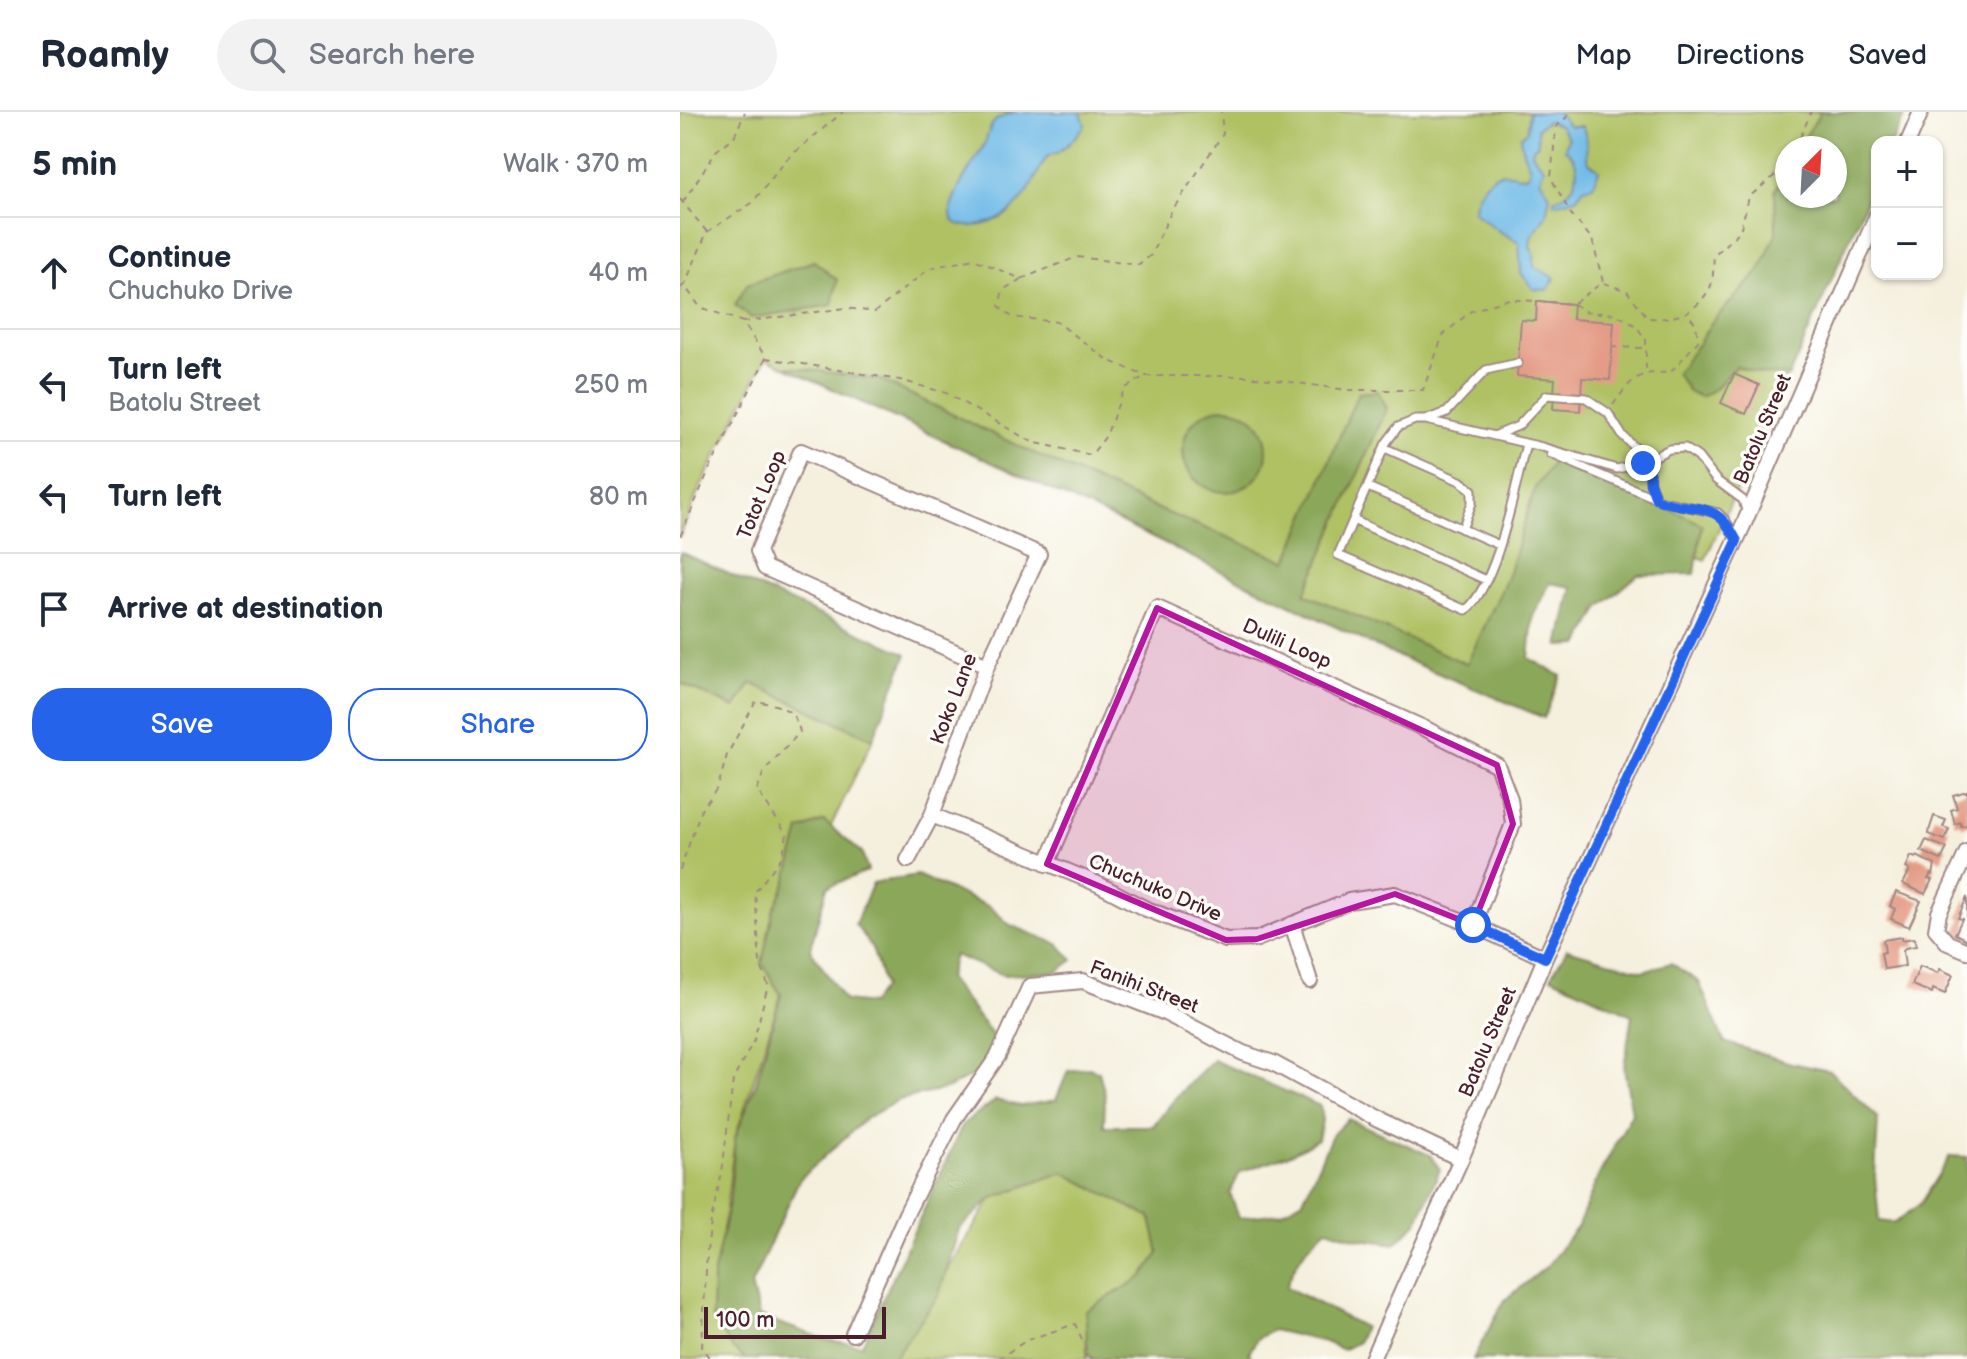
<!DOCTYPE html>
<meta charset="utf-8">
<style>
body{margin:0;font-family:"Balsamiq Sans",sans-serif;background:#f2f2f3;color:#1f2937}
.controls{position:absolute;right:24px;top:24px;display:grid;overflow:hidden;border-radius:16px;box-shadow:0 2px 6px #0004}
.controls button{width:72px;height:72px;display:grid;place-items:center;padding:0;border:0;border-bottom:2px solid #e0e1e3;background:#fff;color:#1f2937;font:40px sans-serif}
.compass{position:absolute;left:1095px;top:24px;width:72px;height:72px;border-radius:50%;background:#fff;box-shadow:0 2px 6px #0004;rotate:24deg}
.scale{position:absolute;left:24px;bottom:20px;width:182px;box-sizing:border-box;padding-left:8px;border:4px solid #4a1f2b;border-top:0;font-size:22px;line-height:28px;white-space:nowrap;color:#4a1f2b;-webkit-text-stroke:6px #fdfcf7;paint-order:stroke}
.stop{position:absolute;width:24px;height:24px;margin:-18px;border:6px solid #2563eb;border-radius:50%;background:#fff}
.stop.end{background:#2563eb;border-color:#fff;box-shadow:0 2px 8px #0008}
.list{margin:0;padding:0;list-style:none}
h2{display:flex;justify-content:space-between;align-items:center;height:104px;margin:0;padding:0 32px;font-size:34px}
h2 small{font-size:26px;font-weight:400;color:#747a83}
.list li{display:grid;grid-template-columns:52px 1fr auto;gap:24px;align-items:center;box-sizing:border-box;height:112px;padding:0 32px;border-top:2px solid #e0e1e3}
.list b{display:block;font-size:30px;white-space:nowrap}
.list p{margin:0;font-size:26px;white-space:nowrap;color:#747a83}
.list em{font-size:26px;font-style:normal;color:#747a83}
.actions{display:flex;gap:16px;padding:24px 32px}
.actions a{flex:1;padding:18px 0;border:2px solid #2563eb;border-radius:32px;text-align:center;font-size:28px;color:#2563eb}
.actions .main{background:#2563eb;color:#fff}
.icon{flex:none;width:44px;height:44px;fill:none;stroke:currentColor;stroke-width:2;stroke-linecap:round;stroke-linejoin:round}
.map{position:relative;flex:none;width:1287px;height:1247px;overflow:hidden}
header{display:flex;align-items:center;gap:48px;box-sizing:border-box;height:112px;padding:0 40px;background:#fff;border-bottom:2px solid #e0e1e3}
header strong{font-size:38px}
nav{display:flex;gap:44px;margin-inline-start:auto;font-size:28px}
.search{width:560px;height:72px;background:#f2f2f3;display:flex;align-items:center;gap:20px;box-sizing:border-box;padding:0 28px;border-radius:44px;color:#747a83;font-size:30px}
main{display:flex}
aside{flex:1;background:#fff}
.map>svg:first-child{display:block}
.green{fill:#afc164;stroke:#7c7048;stroke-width:2;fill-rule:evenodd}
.forest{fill:#8ba75a;stroke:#6a6342;stroke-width:2}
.water{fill:#6ebae7;stroke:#5c6c89;stroke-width:2}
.building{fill:#e49c86}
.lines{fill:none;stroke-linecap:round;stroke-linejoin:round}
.lane-casing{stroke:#a08884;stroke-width:11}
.street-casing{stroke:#a08884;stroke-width:18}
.path{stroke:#a08884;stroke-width:2;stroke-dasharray:6 6;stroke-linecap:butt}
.lane{stroke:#fff;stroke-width:7}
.street{stroke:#fff;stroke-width:14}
.route{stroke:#2563eb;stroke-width:10}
.marked{fill:#b5179e;fill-opacity:0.2;stroke:#b5179e;stroke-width:6;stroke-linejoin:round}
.labels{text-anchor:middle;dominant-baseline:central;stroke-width:7;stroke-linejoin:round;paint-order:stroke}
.street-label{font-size:20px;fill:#4a1f2b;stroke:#fdfcf7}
</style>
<header>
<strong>Roamly</strong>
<div class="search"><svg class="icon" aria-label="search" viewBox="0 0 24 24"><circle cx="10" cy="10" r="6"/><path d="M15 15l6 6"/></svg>Search here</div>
<nav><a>Map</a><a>Directions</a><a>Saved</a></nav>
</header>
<main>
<aside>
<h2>5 min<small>Walk · 370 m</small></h2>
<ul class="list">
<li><svg class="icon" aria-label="ahead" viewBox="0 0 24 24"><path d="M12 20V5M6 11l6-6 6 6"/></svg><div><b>Continue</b><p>Chuchuko Drive</p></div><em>40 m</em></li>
<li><svg class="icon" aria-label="left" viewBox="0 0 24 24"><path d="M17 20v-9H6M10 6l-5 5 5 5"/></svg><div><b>Turn left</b><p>Batolu Street</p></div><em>250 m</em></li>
<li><svg class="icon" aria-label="left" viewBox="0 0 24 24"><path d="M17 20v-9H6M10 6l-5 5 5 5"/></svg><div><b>Turn left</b></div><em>80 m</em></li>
<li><svg class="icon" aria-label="arrive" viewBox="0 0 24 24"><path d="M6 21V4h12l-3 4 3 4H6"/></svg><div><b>Arrive at destination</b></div></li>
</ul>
<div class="actions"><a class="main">Save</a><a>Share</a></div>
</aside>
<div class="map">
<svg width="1287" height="1247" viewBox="0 0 1287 1247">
<rect width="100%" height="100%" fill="#fdfcf7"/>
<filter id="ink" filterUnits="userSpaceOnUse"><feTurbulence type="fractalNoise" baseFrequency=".0125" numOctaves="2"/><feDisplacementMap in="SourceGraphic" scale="16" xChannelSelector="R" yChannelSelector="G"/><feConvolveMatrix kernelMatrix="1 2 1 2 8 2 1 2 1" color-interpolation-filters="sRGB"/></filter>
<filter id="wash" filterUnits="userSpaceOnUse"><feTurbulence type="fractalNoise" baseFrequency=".006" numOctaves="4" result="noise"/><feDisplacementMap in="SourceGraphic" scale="32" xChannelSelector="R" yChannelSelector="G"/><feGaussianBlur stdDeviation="1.8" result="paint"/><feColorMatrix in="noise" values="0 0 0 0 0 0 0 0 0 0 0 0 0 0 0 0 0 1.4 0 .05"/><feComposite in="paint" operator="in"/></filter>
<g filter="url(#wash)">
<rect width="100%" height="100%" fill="#f5f0de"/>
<path class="green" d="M0,0H1226L1212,30H1197V64L1025,448L952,418L841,468L795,577L708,540L396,389L86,246L18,380L0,425ZM1107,36H1155V84H1107Z
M0,571L55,596L71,571L193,627L133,751L101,883L55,1026L32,1207L72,1247H0Z
M383,1060L471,1106L479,1142L462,1165L407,1199V1247H211L312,1086Z"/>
<path class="forest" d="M1141,0H1226L1212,30H1197V64L1109,264L1080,262L1056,254L1036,276L1021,285L1009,280L996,261L1019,231L1031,211L1079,160L1096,122L1095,78L1107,56V84H1155V36H1118Z
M134,149L157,168L152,193L71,206L55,193L67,172Z
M103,254L201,268L338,334L485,400L607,449L678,281L698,279L707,296L625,482L787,552L827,466L855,376L877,345L1022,412L1015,462L958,463L920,495L899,533L879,534L892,475L870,471L853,504L849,546L881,564L864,606L708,540L436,408Z
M503 338a42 42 0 1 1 84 0a42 42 0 1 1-84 0Z
M0,440L227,542L193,627L71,571L55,596L0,571Z
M144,709L182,741L188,759L147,775L130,837L165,889L191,892L204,874L192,836L175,812L193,771L237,763L310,795L330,813L378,832L393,848L376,860L323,863L274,843L268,866L316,928L303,958L266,977L219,988L185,1007L119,1068L71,1173L79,1204L147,1228L182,1233L283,1012L316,988L341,994L376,988L388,959L409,956L419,960L425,982L424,1014H473L498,983L533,948L640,994L642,1009L638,1027L613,1041L560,1060L550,1081L559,1106L600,1101L623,1088L652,1023L668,1007L750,1043L760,1057L737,1111L715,1132L674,1126L647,1117C626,1133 615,1151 606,1175L684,1215L678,1230L663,1238L645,1230L593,1218L577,1227L569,1241L572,1247H411L407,1239L406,1199L462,1165L479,1141L471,1106L383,1060L312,1086L279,1117L259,1183L213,1247H66L53,1237L32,1207L33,1165L50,1085L55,1026L76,971L101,883L82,851L93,799L106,771L120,718Z
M887,837L963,859L991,851L1019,870L1044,930L1111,951L1150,959L1198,1006L1195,1064L1199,1109L1215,1111L1240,1092L1270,1044L1287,1045V1247H793L824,1189L867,1154L898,1114L918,1065L952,1001L944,956L952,903L871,865Z"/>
<path class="water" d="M336,0H401L405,13C397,23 390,33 380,39C376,42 372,42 368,44C363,49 359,59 356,65C343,92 323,113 291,114C242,116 297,49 304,33C308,25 308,17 314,10C319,5 329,2 336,0Z
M849,0H877L889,14H902C910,28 904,43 908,49C910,52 915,54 919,58L913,73L904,76L896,86L874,92V87C898,83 905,50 885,37L888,26L879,13L868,9L857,16L858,32L853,36L852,42L864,55L860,67L870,83L866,103L851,125L850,134L854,142V155L875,166L867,178L853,177L841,161L839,130L819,119L794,100C793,87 807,62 823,61C833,61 837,66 848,63L850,56L843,40L840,25L847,19Z"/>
<g id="blocks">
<path class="building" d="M857,189L893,192L892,207L934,210L930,268L902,266L900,299L873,297L875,267L837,264L841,208L856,209Z
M1054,262L1079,273L1066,302L1041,291Z
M1287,679V713L1281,714L1280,710L1275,712L1271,698L1277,696L1273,683Z
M1254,704L1266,708L1263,715L1269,717L1265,728L1248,722Z
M1246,728L1267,736L1261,748L1241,739Z
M1231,744L1236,746L1237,744L1255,753L1253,763L1251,762L1248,767L1252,768L1245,782L1223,772L1230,758L1226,756Z
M1216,780L1241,789L1229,815L1211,807L1215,797L1210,794Z
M1287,785V828L1275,822L1282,807L1278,806Z
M1222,825V828L1234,826L1236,834L1225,836L1223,839L1225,854L1204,857L1201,841L1205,840L1203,828Z
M1240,854L1258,861L1260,857L1273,863L1265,882L1253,877L1252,881L1232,873Z"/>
</g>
</g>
<g filter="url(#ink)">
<use href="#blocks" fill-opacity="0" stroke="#a08884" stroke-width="2"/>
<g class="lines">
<defs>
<path id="lane" d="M748,307L767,300L806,258L838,251
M814,324L838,314L867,283L906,286L928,301L942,323L969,349L970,371L976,387
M846,332C835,375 818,471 786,498L658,443L706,331L718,315L735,308H746L862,335L937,357L963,351L989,337L1005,336L1018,345L1036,368L1063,388L1067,402
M705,336L780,369L792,378V391L782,417
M871,342L982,389L1038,401L1046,409L1056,428
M688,375L819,433
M673,408L806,468"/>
<path id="street" d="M1228,30L1241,0
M252,703L418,772L464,796L546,828L577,827L669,789L715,782L793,813L865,846
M1287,740L1259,801L1256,817L1268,831L1287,839
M228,748L252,703L307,554L359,442L121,339L78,439L85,456L307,554
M367,752L477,496L748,618L817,653L830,687L833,712L793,813
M612,812L630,869
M173,1222L226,1102L274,1007L318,944L350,874L403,869L483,900L563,941L593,951L698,1008L781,1047
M692,1247L781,1047L865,846L1066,407L1197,103"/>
</defs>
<use href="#lane" class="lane-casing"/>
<use href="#street" class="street-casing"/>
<path class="path" d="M1116,36L1131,0
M0,87L27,120L5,172
M3,90L36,39L54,25L65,0
M27,120L72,91L108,46L163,0
M341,167L323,178L319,194L332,205L377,210L428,248L465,264H568L667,278H743L763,223L791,199L829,187L893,192L923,170L912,127L891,102L871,66L876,15L892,0
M924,171L947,179L968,206C996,208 1015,202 1030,176C1034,167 1033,152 1034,143L1060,119L1069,85L1107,53
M0,176L4,173L20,195L63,210L86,246L28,360L0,425
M894,192L906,200L936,202L955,213L966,227V260
M63,210L166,196L195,200L250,156L294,147L341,167L397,145L459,153L471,143L491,100L543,22L541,0
M932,235L963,236
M86,246L220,268L266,281L352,330L411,343L426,324L444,277L465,264
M933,293C952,267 957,259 990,261L1018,229L1016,212L1007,201
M0,758L21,698L38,675L47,643L76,589C99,594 114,594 120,620L84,659L77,678L107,723L102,745L75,780L80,850L88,873L74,928L53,968L42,1061L32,1103L27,1139L22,1236L32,1247
M318,1247L347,1228L395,1212L411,1247"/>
<use href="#lane" class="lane"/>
<use href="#street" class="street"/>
</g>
</g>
<g class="lines" filter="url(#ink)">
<path class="route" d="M793,813L865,846L1057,429C1035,384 1014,403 976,387L970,371L969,349L963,351"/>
</g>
<path class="marked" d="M477,496L817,653L833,712L793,813L715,782L577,827L546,828L367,752Z"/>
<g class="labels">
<g class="street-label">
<text transform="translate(1083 317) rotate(-67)">Batolu Street</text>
<text transform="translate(82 383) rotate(-67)">Totot Loop</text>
<text transform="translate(607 532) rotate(24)">Dulili Loop</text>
<text transform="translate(274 587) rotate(-69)">Koko Lane</text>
<text transform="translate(475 776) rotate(23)">Chuchuko Drive</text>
<text transform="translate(464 875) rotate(21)">Fanihi Street</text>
<text transform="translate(808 930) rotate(-67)">Batolu Street</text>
</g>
</g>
</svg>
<div class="controls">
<button>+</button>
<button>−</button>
</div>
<svg class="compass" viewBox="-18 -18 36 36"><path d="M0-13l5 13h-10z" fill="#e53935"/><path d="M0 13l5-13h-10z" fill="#747a83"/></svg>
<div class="scale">100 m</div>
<div class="stop" style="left:793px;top:813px"></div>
<div class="stop end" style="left:963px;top:351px"></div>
</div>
</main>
